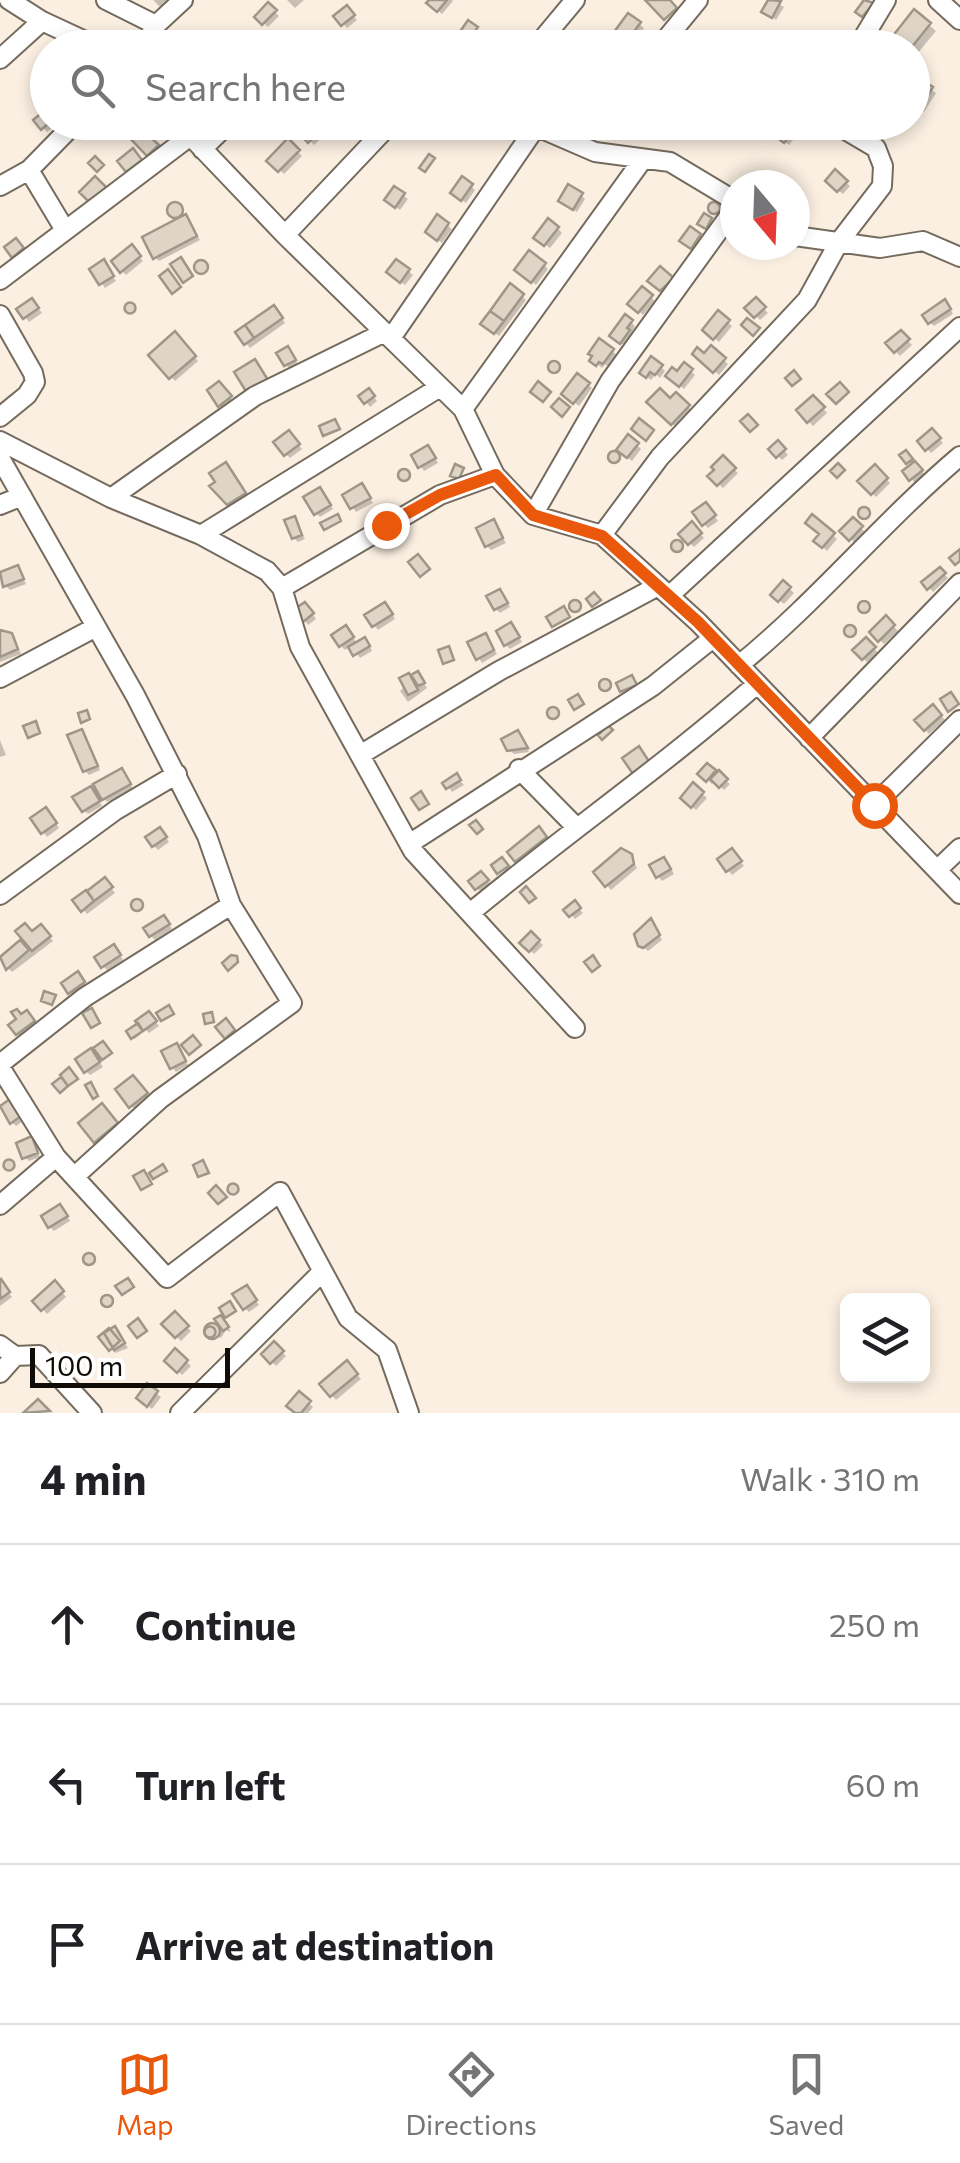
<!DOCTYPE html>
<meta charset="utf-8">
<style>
body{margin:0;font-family:Commissioner,sans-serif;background:#f6f6f6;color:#202124}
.controls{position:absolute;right:30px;bottom:30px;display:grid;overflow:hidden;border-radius:15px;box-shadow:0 5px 15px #0003}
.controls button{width:90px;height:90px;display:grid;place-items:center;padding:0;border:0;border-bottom:2px solid #e0e0e0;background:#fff;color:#202124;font:50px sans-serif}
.compass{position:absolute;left:720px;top:170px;width:90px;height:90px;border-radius:50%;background:#fff;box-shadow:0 5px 15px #0003;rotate:161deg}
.scale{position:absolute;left:30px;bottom:25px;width:200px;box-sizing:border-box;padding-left:10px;border:5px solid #100d08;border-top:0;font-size:28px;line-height:35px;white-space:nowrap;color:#100d08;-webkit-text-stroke:8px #fff;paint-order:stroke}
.stop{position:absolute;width:30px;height:30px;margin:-22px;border:8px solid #ea580c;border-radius:50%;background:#fff}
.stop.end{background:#ea580c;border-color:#fff;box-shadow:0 2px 10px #0008}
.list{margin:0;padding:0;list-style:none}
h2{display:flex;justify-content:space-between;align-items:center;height:130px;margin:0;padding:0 40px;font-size:42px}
h2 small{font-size:32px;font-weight:400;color:#757577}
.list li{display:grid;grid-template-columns:65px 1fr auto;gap:30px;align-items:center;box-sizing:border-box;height:160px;padding:0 40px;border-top:2px solid #e0e0e0}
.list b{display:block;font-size:38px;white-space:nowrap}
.list em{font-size:32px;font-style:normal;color:#757577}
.icon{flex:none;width:55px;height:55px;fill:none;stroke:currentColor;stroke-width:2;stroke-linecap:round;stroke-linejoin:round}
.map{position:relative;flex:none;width:960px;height:1413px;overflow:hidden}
.search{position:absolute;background:#fff;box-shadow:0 5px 15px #0003;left:30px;right:30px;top:30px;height:110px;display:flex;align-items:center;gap:25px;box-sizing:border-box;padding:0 35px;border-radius:55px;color:#757577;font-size:38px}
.sheet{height:610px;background:#fff}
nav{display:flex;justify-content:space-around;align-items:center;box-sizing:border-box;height:140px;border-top:2px solid #e0e0e0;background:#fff;font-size:28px;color:#757577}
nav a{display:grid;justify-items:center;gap:5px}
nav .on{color:#ea580c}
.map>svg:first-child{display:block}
.shadow{fill:#0003}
.building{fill:#dfd5c7;stroke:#9f9688;stroke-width:2.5}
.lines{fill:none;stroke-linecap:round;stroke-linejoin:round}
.minor-casing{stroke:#746b5e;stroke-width:22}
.minor{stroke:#fff;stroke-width:18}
.route{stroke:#ea580c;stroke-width:12}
</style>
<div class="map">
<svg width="960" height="1413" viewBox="0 0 960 1413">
<rect width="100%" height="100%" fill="#faefe1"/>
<path class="shadow" d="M153,0H168L160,7Z
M287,0H304L295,8Z
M432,0H452L453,1L442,14L429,3Z
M771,0L784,7L776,20L765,11Z
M268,5L279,16L268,27L257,16Z
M346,8L357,20L347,28L337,16Z
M639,24L644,28L632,43L622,36Z
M929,25L936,31L912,60V48H897Z
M476,29L480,33L474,42L466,37Z
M914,78L936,93L924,112L912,105Z
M36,120L48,122H59L47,132Z
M319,122L328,132L314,145L302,132Z
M770,131H793L797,135L789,145Z
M288,142L302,156L284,174L270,161Z
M835,173L850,186L843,194L828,181Z
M471,186L475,190L466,203L457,197Z
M395,189L408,199L400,210L392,204Z
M581,195L585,199L577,212L565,205Z
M175,206L182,213L179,217L171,211Z
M186,217L200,240L159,261L155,257Z
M438,218L452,229L442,243L432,236Z
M558,229L562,233L550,248L540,241Z
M132,248L143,261L126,275L114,262Z
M397,262L413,275L405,285L393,276Z
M199,264L207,267L205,272L198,268Z
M544,265L548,269L536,285L522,274Z
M107,267L116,281L105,288L92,269Z
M643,289L655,301L643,315L631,304Z
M522,296L526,300L499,336L488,328Z
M756,301L768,313L760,320L748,308Z
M36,305L42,313L29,322L20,309Z
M949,307L953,314L934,326L930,322Z
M278,312L285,323L250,348L246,343Z
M718,314L732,326L719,342L705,330Z
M626,318L635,326L625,346L617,340Z
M901,334L912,345L900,356L889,344Z
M175,335L198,361L175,381L152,355Z
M600,342L617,355L608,367L605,364L602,368L593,360Z
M288,349L298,364L290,369L286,365Z
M712,349L728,364L719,375L695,354L705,357Z
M685,366L695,375L684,389L668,376L678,375Z
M661,367L665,371L660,378L656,374L651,380L642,373Z
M578,376L592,388L579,406L564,394Z
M219,384L234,402L224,409L220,405Z
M369,391L377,401L370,407L362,396Z
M676,395L692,411L676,427L650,402L670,401Z
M813,398L827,413L813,426L799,411Z
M932,431L943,443L931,453L920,441Z
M293,438L302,449L290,458L286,454Z
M778,443L788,455L782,460L771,449Z
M637,445L641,449L632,461L624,454Z
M432,452L438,463L424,471L414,456Z
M906,453L925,475L915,483L905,472L912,466L903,455Z
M723,458L738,473L723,488L711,476Z
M875,467L890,483L876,497L861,481Z
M232,472L251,500L236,511L213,486Z
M366,491L373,503L356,512L345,496Z
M324,494L333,509L320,517L316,513Z
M710,510L718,521L708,528L704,524Z
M294,518L305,539L298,542L294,538Z
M813,518L837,539L827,551L817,541L822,535Z
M853,520L865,532L855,543L843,531Z
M493,522L506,543L491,550L487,546Z
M692,525L704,538L694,547L681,534Z
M18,568L26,584L10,590L6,586Z
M940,570L948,578L933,592L924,582Z
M783,583L794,593L784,604L773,595Z
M504,596L510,607L500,613L496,609Z
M309,609L316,619L308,625L305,621Z
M389,609L395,619L378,630L368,616Z
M886,619L898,631L884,644L872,632Z
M515,630L522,642L510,649L506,645Z
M0,632L15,640L21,654L0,662Z
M350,633L358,645H369L372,651L360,658L351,646L345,650L341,646Z
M486,636L497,654L482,663L470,643Z
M866,640L878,653L867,662L855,650Z
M418,674L427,688L408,702L400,691Z
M933,707L945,720L929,734L918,721Z
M81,732L100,770L89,775L85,771Z
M522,737L529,752L514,754L509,750Z
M0,740L6,755L0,757Z
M707,766L730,784L724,790L714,780L712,784L701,774Z
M126,775L133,789L107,802L103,797Z
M457,777L464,785L452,792L446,783Z
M694,786L707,798L696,810L683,798Z
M95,793L102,806L88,814L84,810Z
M50,814L59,828L47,837L34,819Z
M538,829L549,842L521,865L510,852Z
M164,834L169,842L158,850L154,846Z
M736,855L744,866L732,875L720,860Z
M630,856L637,868L611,890L596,872Z
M668,864L674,874L662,881L658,876Z
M481,874L491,885L481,892L477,888Z
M105,880L115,893L87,914L76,901Z
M575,904L583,913L575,919L567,910Z
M168,922L172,929L155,940L151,936Z
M654,925L662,940L648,951L640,944Z
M41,927L53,941L12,972L1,960Z
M531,934L543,945L534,954L523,943Z
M118,952L123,960L107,970L103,966Z
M81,979L87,987L74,996L70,992Z
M22,1017H31L37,1026L22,1038L17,1034Z
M153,1018L159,1026L149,1033L144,1028H137L142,1033L135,1039L129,1031Z
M176,1046L188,1065L176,1072L172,1067Z
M95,1056L103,1067L90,1075L86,1071Z
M133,1078L150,1099L135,1110L118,1089Z
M12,1101L26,1119L16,1126L12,1122Z
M102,1107L120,1128L100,1145L81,1123Z
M31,1139L40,1157L29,1161L25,1157Z
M64,1211L70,1221L54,1231L50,1227Z
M0,1283L12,1297L0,1306Z
M55,1284L66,1297L47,1314L35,1301Z
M250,1292L259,1305L249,1312L245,1308Z
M174,1314L191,1331L181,1341L164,1324Z
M225,1322L231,1332L226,1330L221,1338L208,1334V1328L212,1325L224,1328Z
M119,1334L128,1348L115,1353L102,1337Z
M274,1344L286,1356L276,1366L264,1354Z
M176,1352L191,1366L182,1375L167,1361Z
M347,1364L361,1379L336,1400L322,1384Z
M148,1387L161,1397L152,1409L143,1402Z
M299,1394L313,1407L308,1413H297Z"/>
<path class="building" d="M429,0H447L437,12L426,3Z
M645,0H670L677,8L664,20Z
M768,0L781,1L772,18L761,12Z
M864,0L874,3L862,17L855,12Z
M268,2L277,10L262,25L254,17Z
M347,5L355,15L341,26L333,16Z
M914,9L931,23L911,48H895L888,42Z
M628,13L641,22L627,41L614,32Z
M468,20L478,27L468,40L459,33Z
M612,35L624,45L622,48H600Z
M913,75L933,87L919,110L912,106Z
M48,108V122H50L41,130L33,120Z
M134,122L159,145L147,156L124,132Z
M322,122L325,126L308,143L298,132L304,127L300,122Z
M767,122H786L795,129L784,143L763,127Z
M288,138L300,150L278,172L266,161Z
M133,148L142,160L126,172L117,161Z
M429,154L435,158L425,172L419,168Z
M95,156L104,165L97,172L88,163Z
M835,169L848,181L837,192L825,181Z
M95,176L108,189L92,205L79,192Z
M462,176L473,184L461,201L450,193Z
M568,184L583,193L573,210L558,201Z
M394,186L405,193L395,208L384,200Z
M708 208a6 6 0 1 1 12 0a6 6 0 1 1-12 0Z
M167 210a8 8 0 1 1 16 0a8 8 0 1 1-16 0Z
M704,213L712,218L706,229L697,224Z
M186,214L197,236L153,259L142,237Z
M437,214L449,223L437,241L425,232Z
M548,218L559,227L544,246L533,238Z
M690,226L701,234L691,249L679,241Z
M16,238L24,248L12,258L4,247Z
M132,244L141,256L120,273L111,261Z
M529,250L546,263L531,283L514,270Z
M181,257L193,276L183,283L170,264Z
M104,259L114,276L99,285L89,269Z
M396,259L410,269L400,283L386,272Z
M194 267a7 7 0 1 1 14 0a7 7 0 1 1-14 0Z
M660,266L674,278L660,291L647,281Z
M168,269L181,287L172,294L159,276Z
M510,283L524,294L504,321L490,311Z
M642,286L653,295L638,313L627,304Z
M756,297L766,307L754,318L744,308Z
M32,298L39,308L23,319L16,309Z
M945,299L951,309L928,324L922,315Z
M124.5 308a5.5 5.5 0 1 1 11 0a5.5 5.5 0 1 1-11 0Z
M274,305L283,318L254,338L245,325Z
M718,310L730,320L713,340L702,330Z
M490,311L504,321L494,334L480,324Z
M625,314L633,320L627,328L630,330L620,344L609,336Z
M747,318L760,328L753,336L741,325Z
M245,325L254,338L244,345L235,332Z
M901,330L910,339L894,353L885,343Z
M175,331L196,356L169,379L148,355Z
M599,338L614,349L603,364L599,362L596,366L589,361L592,356L588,354Z
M711,345L726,358L713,373L692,354L697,347L704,353Z
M288,346L296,360L284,366L276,353Z
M651,356L663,365L655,375L650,372L646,378L639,373Z
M255,359L268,380L247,393L234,372Z
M548 367a6 6 0 1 1 12 0a6 6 0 1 1-12 0Z
M684,362L693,369L679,387L665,376L672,367L677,371Z
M794,370L801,379L792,386L785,378Z
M577,373L590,383L573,404L561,394Z
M219,381L232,396L218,407L207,390Z
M538,381L551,392L543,402L530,392Z
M840,382L849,392L836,404L826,394Z
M369,388L375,396L364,404L358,396Z
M660,388L670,398L676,392L690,405L671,425L646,402Z
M813,395L825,407L807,423L796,410Z
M559,398L570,407L562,417L551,407Z
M748,414L758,425L750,432L740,421Z
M639,418L654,430L646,441L631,429Z
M335,419L340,429L323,436L319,426Z
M932,428L941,438L925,451L917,441Z
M289,430L300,444L284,456L273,442Z
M628,434L639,443L627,458L616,450Z
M778,440L786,449L776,458L768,449Z
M428,445L436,458L418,468L411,455Z
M906,450L913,459L906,464L899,455Z
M608 457a6 6 0 1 1 12 0a6 6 0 1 1-12 0Z
M723,455L736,468L717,486L707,476L714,470L711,467Z
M915,461L923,470L909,481L902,471Z
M226,462L246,493L227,505L209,486L215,482L209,473Z
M838,463L845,470L837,478L830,471Z
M455,464L464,468L459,479L450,476Z
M875,464L888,478L871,495L857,481Z
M398 475a6 6 0 1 1 12 0a6 6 0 1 1-12 0Z
M362,483L371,498L350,509L342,495Z
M320,487L331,505L314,515L303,497Z
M706,502L716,515L702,526L692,512Z
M858 513a6 6 0 1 1 12 0a6 6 0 1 1-12 0Z
M338,514L341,521L324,530L320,523Z
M812,514L835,533L822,548L813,541L819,534L805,523Z
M295,516L302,535L292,539L284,520Z
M853,517L863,526L849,541L839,531Z
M494,519L503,538L485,547L476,528Z
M692,521L702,533L688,545L678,534Z
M671 546a6 6 0 1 1 12 0a6 6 0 1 1-12 0Z
M960,549V561L955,565L949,558Z
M418,554L430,569L420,577L408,562Z
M18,565L24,579L3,587L0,572Z
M940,567L946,573L927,590L921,582Z
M783,580L791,587L778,602L770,595Z
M500,589L508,603L494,610L486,596Z
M594,592L601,600L592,607L586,599Z
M569 606a6 6 0 1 1 12 0a6 6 0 1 1-12 0Z
M858 607a6 6 0 1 1 12 0a6 6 0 1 1-12 0Z
M305,602L314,613L303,622L293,610Z
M385,602L393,614L372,627L364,615Z
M564,606L570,617L552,627L546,617Z
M886,615L895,625L878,642L869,632Z
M511,622L520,637L504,646L496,631Z
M346,625L354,637L339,647L331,635Z
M844 631a6 6 0 1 1 12 0a6 6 0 1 1-12 0Z
M0,630L12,633L18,649L0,657Z
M486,633L494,650L476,660L467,642Z
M365,637L370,646L353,656L348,647Z
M866,637L876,647L862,660L852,650Z
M449,646L454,660L443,664L438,650Z
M418,671L425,683L418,686L411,675Z
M409,673L418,690L408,695L399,678Z
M632,675L637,685L620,692L616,683Z
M599 685a6 6 0 1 1 12 0a6 6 0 1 1-12 0Z
M951,692L959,704L948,712L940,699Z
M578,694L584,704L574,710L568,700Z
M933,704L942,715L924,731L914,720Z
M547 713a6 6 0 1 1 12 0a6 6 0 1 1-12 0Z
M87,710L90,719L81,723L78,713Z
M36,721L40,733L28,738L23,726Z
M608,725L613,730L602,740L598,735Z
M82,729L98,766L83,772L67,735Z
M518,730L528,748L507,751L501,739Z
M639,746L650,763L633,774L622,758Z
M707,763L716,770L706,782L697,774Z
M122,768L131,784L102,800L93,784Z
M719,770L728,779L719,788L710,779Z
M457,773L461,780L446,789L442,783Z
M693,782L704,792L691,808L680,798Z
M91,786L100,801L82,812L72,797Z
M421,791L429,804L419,810L411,798Z
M46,807L57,823L41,834L30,818Z
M476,820L483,829L477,834L469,825Z
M539,826L547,837L515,862L507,852Z
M160,827L167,837L152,847L145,837Z
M621,848L632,854L634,864L605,887L593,872Z
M732,848L742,861L726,872L717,859Z
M502,857L509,866L497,874L491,865Z
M664,857L671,869L656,878L649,865Z
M481,871L489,880L475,890L468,881Z
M105,877L113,887L94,901L87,891Z
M526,886L536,898L529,903L520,892Z
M86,890L94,901L81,912L72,900Z
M131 905a6 6 0 1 1 12 0a6 6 0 1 1-12 0Z
M575,900L581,908L569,917L563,910Z
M164,915L170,924L149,937L143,928Z
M651,918L660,935L643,948L638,946L634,934Z
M25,923L32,931L41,924L51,936L32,951L15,931Z
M531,931L540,940L529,952L519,943Z
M20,940L29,950L6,970L0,957Z
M114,944L121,955L101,968L94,957Z
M231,955L237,956L238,962L228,971L222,963Z
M593,955L600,966L592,972L584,962Z
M78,971L85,982L68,994L61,983Z
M44,991L56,995L52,1005L41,1001Z
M169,1005L174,1014L161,1021L156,1013Z
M92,1008L100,1023L91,1028L82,1013Z
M17,1009L21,1014L27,1010L35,1021L16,1035L8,1025L16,1019L11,1012Z
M149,1011L157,1021L143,1031L135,1021Z
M212,1012L214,1022L205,1024L203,1014Z
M226,1018L235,1030L225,1039L215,1027Z
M138,1023L143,1031L131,1039L126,1031Z
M193,1035L201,1045L189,1055L181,1045Z
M103,1041L112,1053L102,1060L93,1048Z
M177,1043L186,1061L170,1069L161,1051Z
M91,1048L100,1062L84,1073L75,1059Z
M69,1067L78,1079L68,1086L60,1075Z
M133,1075L148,1093L129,1108L115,1089Z
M61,1077L68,1086L60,1093L52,1084Z
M91,1082L98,1096L93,1099L85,1085Z
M13,1097L24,1114L10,1124L0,1106Z
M102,1103L118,1123L94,1143L78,1123Z
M32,1136L38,1153L22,1159L16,1143Z
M3.5 1165a5.5 5.5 0 1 1 11 0a5.5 5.5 0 1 1-11 0Z
M203,1160L209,1173L198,1177L193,1165Z
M163,1164L167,1171L153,1179L149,1173Z
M144,1170L152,1184L141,1190L133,1176Z
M227.5 1189a5.5 5.5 0 1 1 11 0a5.5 5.5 0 1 1-11 0Z
M216,1185L227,1197L218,1204L208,1193Z
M60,1204L68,1216L48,1228L41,1216Z
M83 1259a6 6 0 1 1 12 0a6 6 0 1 1-12 0Z
M128,1278L134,1287L122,1295L115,1286Z
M1,1279L10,1292L0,1299V1280Z
M55,1280L64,1291L41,1311L32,1301Z
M247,1285L257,1300L243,1310L232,1294Z
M101 1301a6 6 0 1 1 12 0a6 6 0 1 1-12 0Z
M230,1301L236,1311L225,1318L219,1308Z
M175,1311L189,1326L175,1338L161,1324Z
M221,1315L229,1327L223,1331L214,1319Z
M138,1318L147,1331L137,1338L128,1326Z
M204 1331a8 8 0 1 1 16 0a8 8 0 1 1-16 0Z
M115,1326L125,1343L114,1350L104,1333Z
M204.5 1332a5.5 5.5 0 1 1 11 0a5.5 5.5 0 1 1-11 0Z
M109,1328L120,1341L109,1351L98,1337Z
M274,1341L284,1351L270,1364L261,1354Z
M175,1348L188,1360L177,1373L164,1361Z
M347,1360L358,1374L330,1397L319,1384Z
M147,1383L158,1391L147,1407L136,1398Z
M299,1391L311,1401L301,1413H295L286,1406Z
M38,1399L50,1411L23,1413Z"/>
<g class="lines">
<defs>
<path id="minor" d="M9,0L42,21L100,48
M106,0L156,25
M938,0L960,20
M143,48L156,25L183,0
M535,48L575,0
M678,48L666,39L698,0
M857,48L886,0
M0,59L42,21
M177,122L285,235L463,409L495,475L533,515L602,535L698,622L960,894
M528,123L595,152L670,162L735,201
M202,149L230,122
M29,170L65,230
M0,186L29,170L76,122
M285,235L392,122
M795,236L880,248L923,241L960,257
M0,280L189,137
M0,315L33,373L35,382L27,395L0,417
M391,338L536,127
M463,409L643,159
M0,441L111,498L201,535L267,571L282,588L300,647L413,851L575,1028
M0,458L135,695L207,836L231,905L292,1003L160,1099L75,1176
M111,498L255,396L385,332
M0,505L22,496
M533,515L610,381L735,208
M201,535L440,387
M602,535L660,457L807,300L839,242L882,186L883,166L876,148L832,122
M282,588L440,495L495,475
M669,596L960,327
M739,665C818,601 882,522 960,456
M0,678L96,627
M809,738L960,583
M360,755L499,671L658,586
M519,769L577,828
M874,805L960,720
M409,844L653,686L713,638
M937,870L960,848
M0,895L116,810L177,774
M470,913C564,835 665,765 757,684
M0,1064L85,997L231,905
M0,1067L56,1157L167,1278L280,1192L348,1318L387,1350L409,1413
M0,1205L56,1157
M0,1345L15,1356L39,1355L92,1413
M0,1373L15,1356
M180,1413L321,1273"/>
</defs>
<use href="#minor" class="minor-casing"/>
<use href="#minor" class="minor"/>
</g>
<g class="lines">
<path class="route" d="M386,525L440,495L496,475L533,515L602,536L698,622L874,805"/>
</g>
</svg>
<div class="controls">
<button><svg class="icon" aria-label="layers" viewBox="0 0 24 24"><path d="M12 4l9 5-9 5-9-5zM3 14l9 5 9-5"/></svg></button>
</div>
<svg class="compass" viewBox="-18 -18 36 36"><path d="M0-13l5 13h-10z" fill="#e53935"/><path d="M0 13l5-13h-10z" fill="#757577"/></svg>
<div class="scale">100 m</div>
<div class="stop" style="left:874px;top:805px"></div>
<div class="stop end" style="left:386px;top:525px"></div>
<div class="search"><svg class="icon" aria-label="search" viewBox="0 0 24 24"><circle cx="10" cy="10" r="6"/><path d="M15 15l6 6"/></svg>Search here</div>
</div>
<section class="sheet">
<h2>4 min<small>Walk · 310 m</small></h2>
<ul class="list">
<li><svg class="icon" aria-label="ahead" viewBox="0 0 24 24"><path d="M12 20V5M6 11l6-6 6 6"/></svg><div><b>Continue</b></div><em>250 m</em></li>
<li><svg class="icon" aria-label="left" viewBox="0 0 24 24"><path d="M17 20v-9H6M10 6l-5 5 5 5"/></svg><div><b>Turn left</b></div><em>60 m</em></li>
<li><svg class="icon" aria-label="arrive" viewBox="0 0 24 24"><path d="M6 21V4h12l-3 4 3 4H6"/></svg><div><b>Arrive at destination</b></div></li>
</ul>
</section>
<nav>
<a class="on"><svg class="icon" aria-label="map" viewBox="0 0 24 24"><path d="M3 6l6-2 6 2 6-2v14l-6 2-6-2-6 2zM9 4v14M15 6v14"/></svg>Map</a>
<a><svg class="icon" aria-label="directions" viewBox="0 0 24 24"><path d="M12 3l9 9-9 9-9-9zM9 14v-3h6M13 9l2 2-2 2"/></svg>Directions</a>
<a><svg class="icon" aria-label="saved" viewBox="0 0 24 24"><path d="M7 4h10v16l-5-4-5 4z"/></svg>Saved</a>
</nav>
